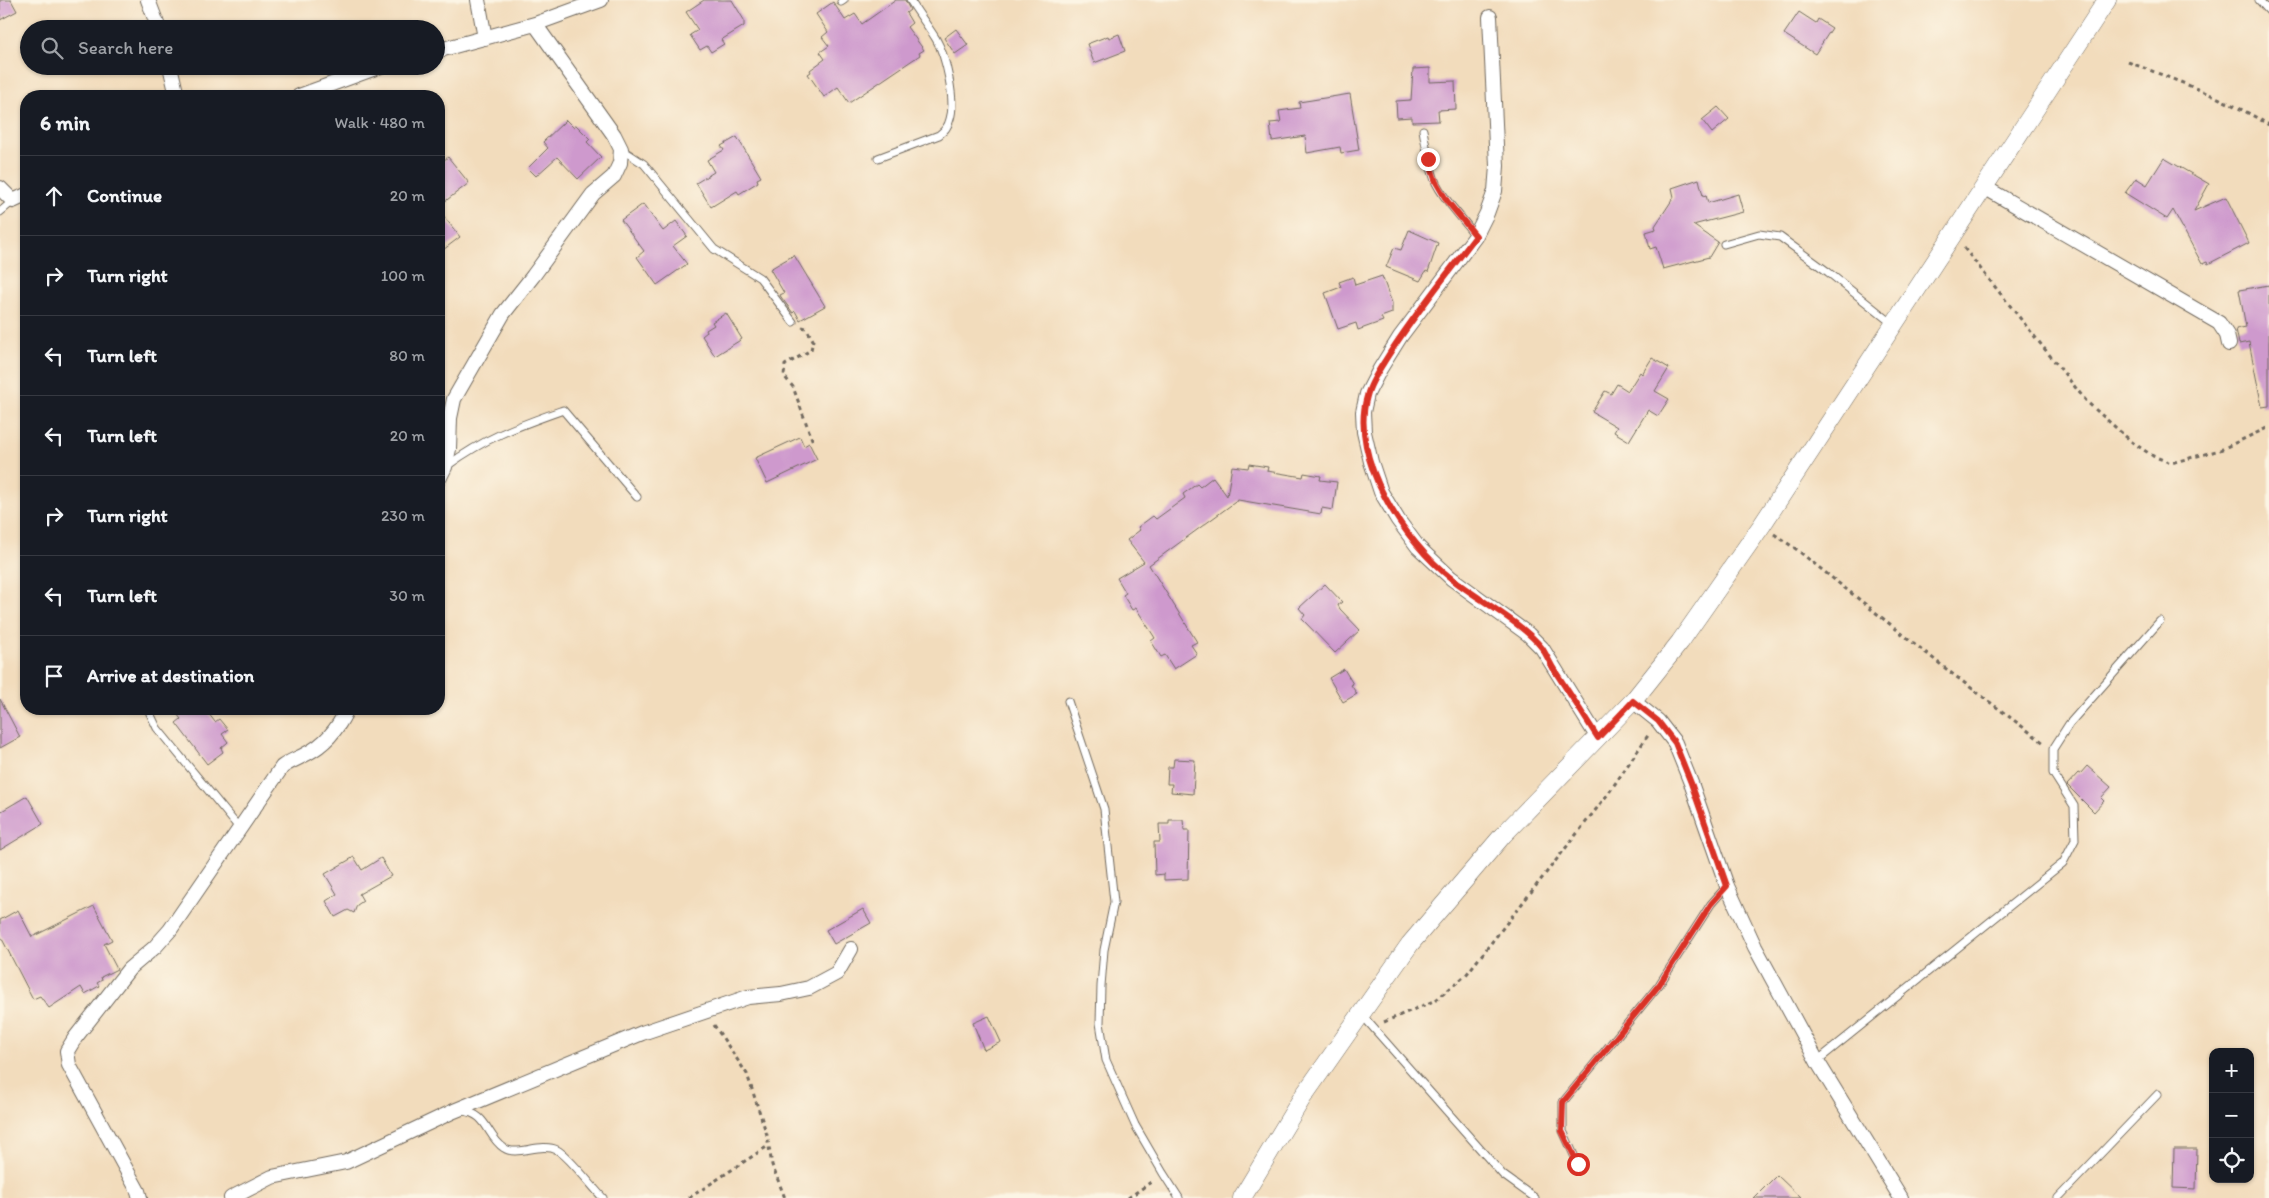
<!DOCTYPE html>
<meta charset="utf-8">
<style>
body{margin:0;font-family:Itim,sans-serif;background:#20242c;color:#f1f3f6}
.controls{position:absolute;right:15px;bottom:15px;display:grid;overflow:hidden;border-radius:10px;box-shadow:0 1px 4px #0004}
.controls button{width:45px;height:45px;display:grid;place-items:center;padding:0;border:0;border-bottom:1px solid #363941;background:#171b24;color:#f1f3f6;font:25px sans-serif}
.stop{position:absolute;width:15px;height:15px;margin:-11px;border:4px solid #d93025;border-radius:50%;background:#fff}
.stop.end{background:#d93025;border-color:#fff;box-shadow:0 1px 5px #0008}
.list{margin:0;padding:0;list-style:none}
h2{display:flex;justify-content:space-between;align-items:center;height:65px;margin:0;padding:0 20px;font-size:21px}
h2 small{font-size:16px;font-weight:400;color:#9ea1a6}
.list li{display:grid;grid-template-columns:32px 1fr auto;gap:15px;align-items:center;box-sizing:border-box;height:80px;padding:0 20px;border-top:1px solid #363941}
.list b{display:block;font-size:19px;white-space:nowrap}
.list em{font-size:16px;font-style:normal;color:#9ea1a6}
.icon{flex:none;width:28px;height:28px;fill:none;stroke:currentColor;stroke-width:2;stroke-linecap:round;stroke-linejoin:round}
.map{position:relative;flex:none;width:2269px;height:1198px;overflow:hidden}
.search{position:absolute;background:#171b24;box-shadow:0 1px 4px #0004;left:20px;top:20px;width:425px;height:55px;display:flex;align-items:center;gap:12px;box-sizing:border-box;padding:0 18px;border-radius:28px;color:#9ea1a6;font-size:19px}
.panel{position:absolute;background:#171b24;box-shadow:0 1px 4px #0004;left:20px;top:90px;width:425px;height:625px;border-radius:20px}
.map>svg:first-child{display:block}
.building{fill:#ce99cd}
.lines{fill:none;stroke-linecap:round;stroke-linejoin:round}
.service-casing{stroke:#71695e;stroke-width:9}
.minor-casing{stroke:#71695e;stroke-width:16}
.tertiary-casing{stroke:#71695e;stroke-width:19}
.path{stroke:#71695e;stroke-width:3;stroke-dasharray:4 4;stroke-linecap:butt}
.service{stroke:#fff;stroke-width:7}
.minor{stroke:#fff;stroke-width:14}
.tertiary{stroke:#fff;stroke-width:18}
.route{stroke:#d93025;stroke-width:6}
</style>
<div class="map">
<svg width="2269" height="1198" viewBox="0 0 2269 1198">
<rect width="100%" height="100%" fill="#fcf5e5"/>
<filter id="ink" filterUnits="userSpaceOnUse"><feTurbulence type="fractalNoise" baseFrequency=".02" numOctaves="2"/><feDisplacementMap in="SourceGraphic" scale="10" xChannelSelector="R" yChannelSelector="G"/><feConvolveMatrix kernelMatrix="1 2 1 2 8 2 1 2 1" color-interpolation-filters="sRGB"/></filter>
<filter id="wash" filterUnits="userSpaceOnUse"><feTurbulence type="fractalNoise" baseFrequency=".0096" numOctaves="4" result="noise"/><feDisplacementMap in="SourceGraphic" scale="20" xChannelSelector="R" yChannelSelector="G"/><feGaussianBlur stdDeviation="1.12" result="paint"/><feColorMatrix in="noise" values="0 0 0 0 0 0 0 0 0 0 0 0 0 0 0 0 0 1.4 0 .05"/><feComposite in="paint" operator="in"/></filter>
<g filter="url(#wash)">
<rect width="100%" height="100%" fill="#f2dcbc"/>
<g id="blocks">
<path class="building" d="M0,0H11L17,11L0,20Z
M704,0H732L744,20V26L721,40L724,44L711,52L707,46L700,50L690,35L698,30L686,12Z
M896,0H905L910,10L906,13L912,23L907,27L924,50L919,53L920,55L849,103L838,87L824,97L808,74L811,72L810,70L825,59L820,52L829,46L822,37L828,32L816,14L833,2L845,20L855,14L862,24Z
M1799,12L1816,23L1818,19L1832,28L1815,54L1784,34Z
M956,29L968,45L955,54L944,38Z
M1119,34L1125,51L1094,63L1087,44L1108,36L1109,38Z
M1430,68V82L1455,81L1456,109L1438,110L1439,121L1412,122V117L1397,118L1396,101L1411,100L1413,69Z
M1350,94L1359,150L1341,153L1340,147L1307,153L1305,136L1272,141L1270,123L1281,122L1279,111L1300,108L1299,102Z
M1718,107L1729,119L1712,133L1702,120Z
M566,120L573,127L576,125L590,139L587,142L601,157L578,179L557,157L536,176L528,168L548,148L543,142Z
M737,137L761,177L757,179L758,182L739,194L737,191L711,207L696,183L714,172L707,160L724,150L721,146Z
M448,157L469,183L439,206V164Z
M2164,158L2209,184L2194,211L2226,197L2249,243L2208,264L2207,262L2202,264L2173,210L2167,219L2125,193L2136,178L2147,185Z
M1699,179L1703,196L1706,195L1708,203L1738,194L1743,212L1693,225L1718,242L1709,257L1663,269L1656,247L1650,249L1646,232L1656,229L1655,226L1674,197L1672,188Z
M643,204L663,231L676,221L687,236L673,246L687,264L657,285L637,257L644,251L621,220Z
M439,210L460,237L439,253Z
M1409,230L1438,243L1428,272L1426,271L1420,281L1386,267L1394,248L1401,250Z
M794,255L825,306L800,320L795,311L793,313L781,297L780,295L784,293L770,269Z
M1382,276L1392,303V313L1381,317L1383,321L1358,330L1356,323L1338,329L1325,293L1341,287L1339,282L1353,277L1355,285Z
M2269,285V406L2262,407L2249,342L2239,344L2236,329L2246,327L2239,290Z
M726,313L742,339L715,356L702,336L707,332L706,330L714,325L712,322Z
M1652,358L1669,368L1655,391L1669,399L1658,416L1648,410L1629,441L1614,432L1617,427L1592,412L1605,391L1611,394L1617,384L1628,391L1640,372L1642,374Z
M800,437L804,446L809,443L817,459L767,483L755,458Z
M1249,464L1268,467L1267,471L1303,477L1304,473L1321,476L1320,480L1337,482L1333,510L1322,508L1321,514L1238,500L1149,565L1197,642L1191,645L1197,654L1174,669L1165,655L1161,657L1151,641L1155,638L1136,608L1132,610L1123,595L1126,593L1117,578L1144,562L1127,540L1140,530L1138,527L1153,516L1156,519L1185,498L1183,494L1197,484L1200,487L1213,477L1227,496L1232,466L1248,468Z
M1325,584L1342,602L1338,605L1340,609L1360,630L1335,653L1302,619L1305,615L1299,608Z
M1344,669L1353,684L1351,685L1357,694L1343,702L1329,678Z
M0,699L20,737L0,748Z
M173,709H205L215,722L219,719L228,730L222,734L228,742L221,748L223,752L207,764L176,723L181,719Z
M1174,759L1195,760L1193,794L1171,792L1172,784H1167L1168,767H1173Z
M2087,766L2111,787L2101,798L2104,801L2094,812L2067,785L2078,773L2080,774Z
M27,796L43,824L0,850V812Z
M1169,820H1183L1184,830H1189L1188,879L1164,880V874L1155,875L1154,842H1160L1159,824H1169Z
M354,857L362,870L381,858L391,876L359,894L363,901L357,905L354,913L348,910L335,917L326,901L337,894L325,874Z
M94,906L112,940L104,944L117,969L101,977L102,980L97,983L99,986L85,994L81,987L49,1008L40,996L33,999L0,935V920L18,910L32,937Z
M863,909L871,923L834,944L826,930Z
M989,1016L1001,1042L984,1050L973,1023Z
M2174,1149H2197L2196,1189L2173,1188Z
M1777,1175L1801,1198H1754Z"/>
</g>
</g>
<g filter="url(#ink)">
<use href="#blocks" fill-opacity="0" stroke="#71695e" stroke-width="1"/>
<g class="lines">
<defs>
<path id="service" d="M2259,0L2269,11
M841,2L844,0
M1423,130C1426,147 1429,166 1436,183C1446,203 1463,218 1475,236
M621,149L644,164L714,249L760,278L793,322
M878,158L939,135C945,130 948,127 950,119C956,101 946,56 936,39C928,26 918,13 910,0
M0,212L13,201
M1724,244L1759,234L1780,237L1828,272L1893,324
M447,466C486,437 518,426 563,410L637,497
M1068,701L1104,809L1114,902L1104,950L1101,986L1100,1023L1106,1060L1135,1125L1163,1173L1179,1198
M148,709L157,728L240,829
M1362,1015L1503,1175L1535,1198
M1817,1061L2063,863L2075,840L2074,806L2053,773V749L2069,724L2160,621
M462,1111C488,1113 486,1136 504,1148C516,1157 541,1142 557,1150C568,1155 593,1188 603,1198
M1578,1164L1563,1131V1102L1659,985L1711,904L1727,886
M2058,1198L2158,1094"/>
<path id="minor" d="M148,0L159,29
M478,0L485,38
M1490,17L1497,166L1495,191L1487,213L1475,237L1400,337L1380,369L1367,394L1363,412L1364,432L1371,462L1381,492L1398,520L1418,547L1451,578L1528,634L1542,648L1598,738
M436,51L535,24L601,0
M170,66L177,96
M299,96L381,66
M1984,187L2219,323L2227,335L2229,344
M0,188L13,201L26,195
M439,479L445,467L449,449L450,418L454,399L503,314L533,276L593,194L614,176L620,163L621,149L614,135L535,24
M1633,701L1658,721L1675,743L1691,783L1727,886L1755,947L1817,1061L1901,1198
M140,1198L138,1191L69,1065L67,1051L75,1038L129,969L155,947L170,930L282,767C290,761 297,759 306,754C326,744 338,729 347,709
M231,1198L272,1177L346,1162L454,1111L642,1033L748,997L781,994L809,988L837,973L851,949"/>
<path id="tertiary" d="M1242,1198L1302,1098L1410,944L1503,835L1633,701L1680,642L1762,525L2107,0"/>
</defs>
<use href="#service" class="service-casing"/>
<use href="#minor" class="minor-casing"/>
<use href="#tertiary" class="tertiary-casing"/>
<path class="path" d="M2128,62C2176,80 2225,98 2269,125
M1964,248L2087,402L2132,442L2153,456L2171,463L2220,450L2269,427
M802,327L806,328L813,340L811,350L785,365L784,376L793,387L813,442
M1774,534L1796,549L1950,672L2044,743
M1384,1022L1436,1000L1466,975L1608,794L1649,734
M714,1025L747,1074L767,1135L772,1165L785,1198
M689,1198L768,1146
M1128,1198L1154,1180"/>
<use href="#service" class="service"/>
<use href="#minor" class="minor"/>
<use href="#tertiary" class="tertiary"/>
</g>
</g>
<g class="lines" filter="url(#ink)">
<path class="route" d="M1428,159L1436,182L1447,201L1476,236C1445,277 1413,316 1386,359C1379,370 1370,383 1367,396C1349,458 1404,542 1452,579C1476,598 1524,624 1542,648C1546,654 1549,661 1553,668C1568,691 1583,714 1598,738L1633,701L1658,721L1675,743L1691,783L1727,886L1711,904L1659,985L1563,1102L1562,1131L1578,1164"/>
</g>
</svg>
<div class="controls">
<button>+</button>
<button>−</button>
<button><svg class="icon" aria-label="locate" viewBox="0 0 24 24"><circle cx="12" cy="12" r="6"/><path d="M12 2v4M12 18v4M2 12h4M18 12h4"/></svg></button>
</div>
<div class="stop" style="left:1578px;top:1164px"></div>
<div class="stop end" style="left:1428px;top:159px"></div>
<div class="search"><svg class="icon" aria-label="search" viewBox="0 0 24 24"><circle cx="10" cy="10" r="6"/><path d="M15 15l6 6"/></svg>Search here</div>
<section class="panel">
<h2>6 min<small>Walk · 480 m</small></h2>
<ul class="list">
<li><svg class="icon" aria-label="ahead" viewBox="0 0 24 24"><path d="M12 20V5M6 11l6-6 6 6"/></svg><div><b>Continue</b></div><em>20 m</em></li>
<li><svg class="icon" aria-label="right" viewBox="0 0 24 24"><path d="M7 20v-9h11M14 6l5 5-5 5"/></svg><div><b>Turn right</b></div><em>100 m</em></li>
<li><svg class="icon" aria-label="left" viewBox="0 0 24 24"><path d="M17 20v-9H6M10 6l-5 5 5 5"/></svg><div><b>Turn left</b></div><em>80 m</em></li>
<li><svg class="icon" aria-label="left" viewBox="0 0 24 24"><path d="M17 20v-9H6M10 6l-5 5 5 5"/></svg><div><b>Turn left</b></div><em>20 m</em></li>
<li><svg class="icon" aria-label="right" viewBox="0 0 24 24"><path d="M7 20v-9h11M14 6l5 5-5 5"/></svg><div><b>Turn right</b></div><em>230 m</em></li>
<li><svg class="icon" aria-label="left" viewBox="0 0 24 24"><path d="M17 20v-9H6M10 6l-5 5 5 5"/></svg><div><b>Turn left</b></div><em>30 m</em></li>
<li><svg class="icon" aria-label="arrive" viewBox="0 0 24 24"><path d="M6 21V4h12l-3 4 3 4H6"/></svg><div><b>Arrive at destination</b></div></li>
</ul>
</section>
</div>
